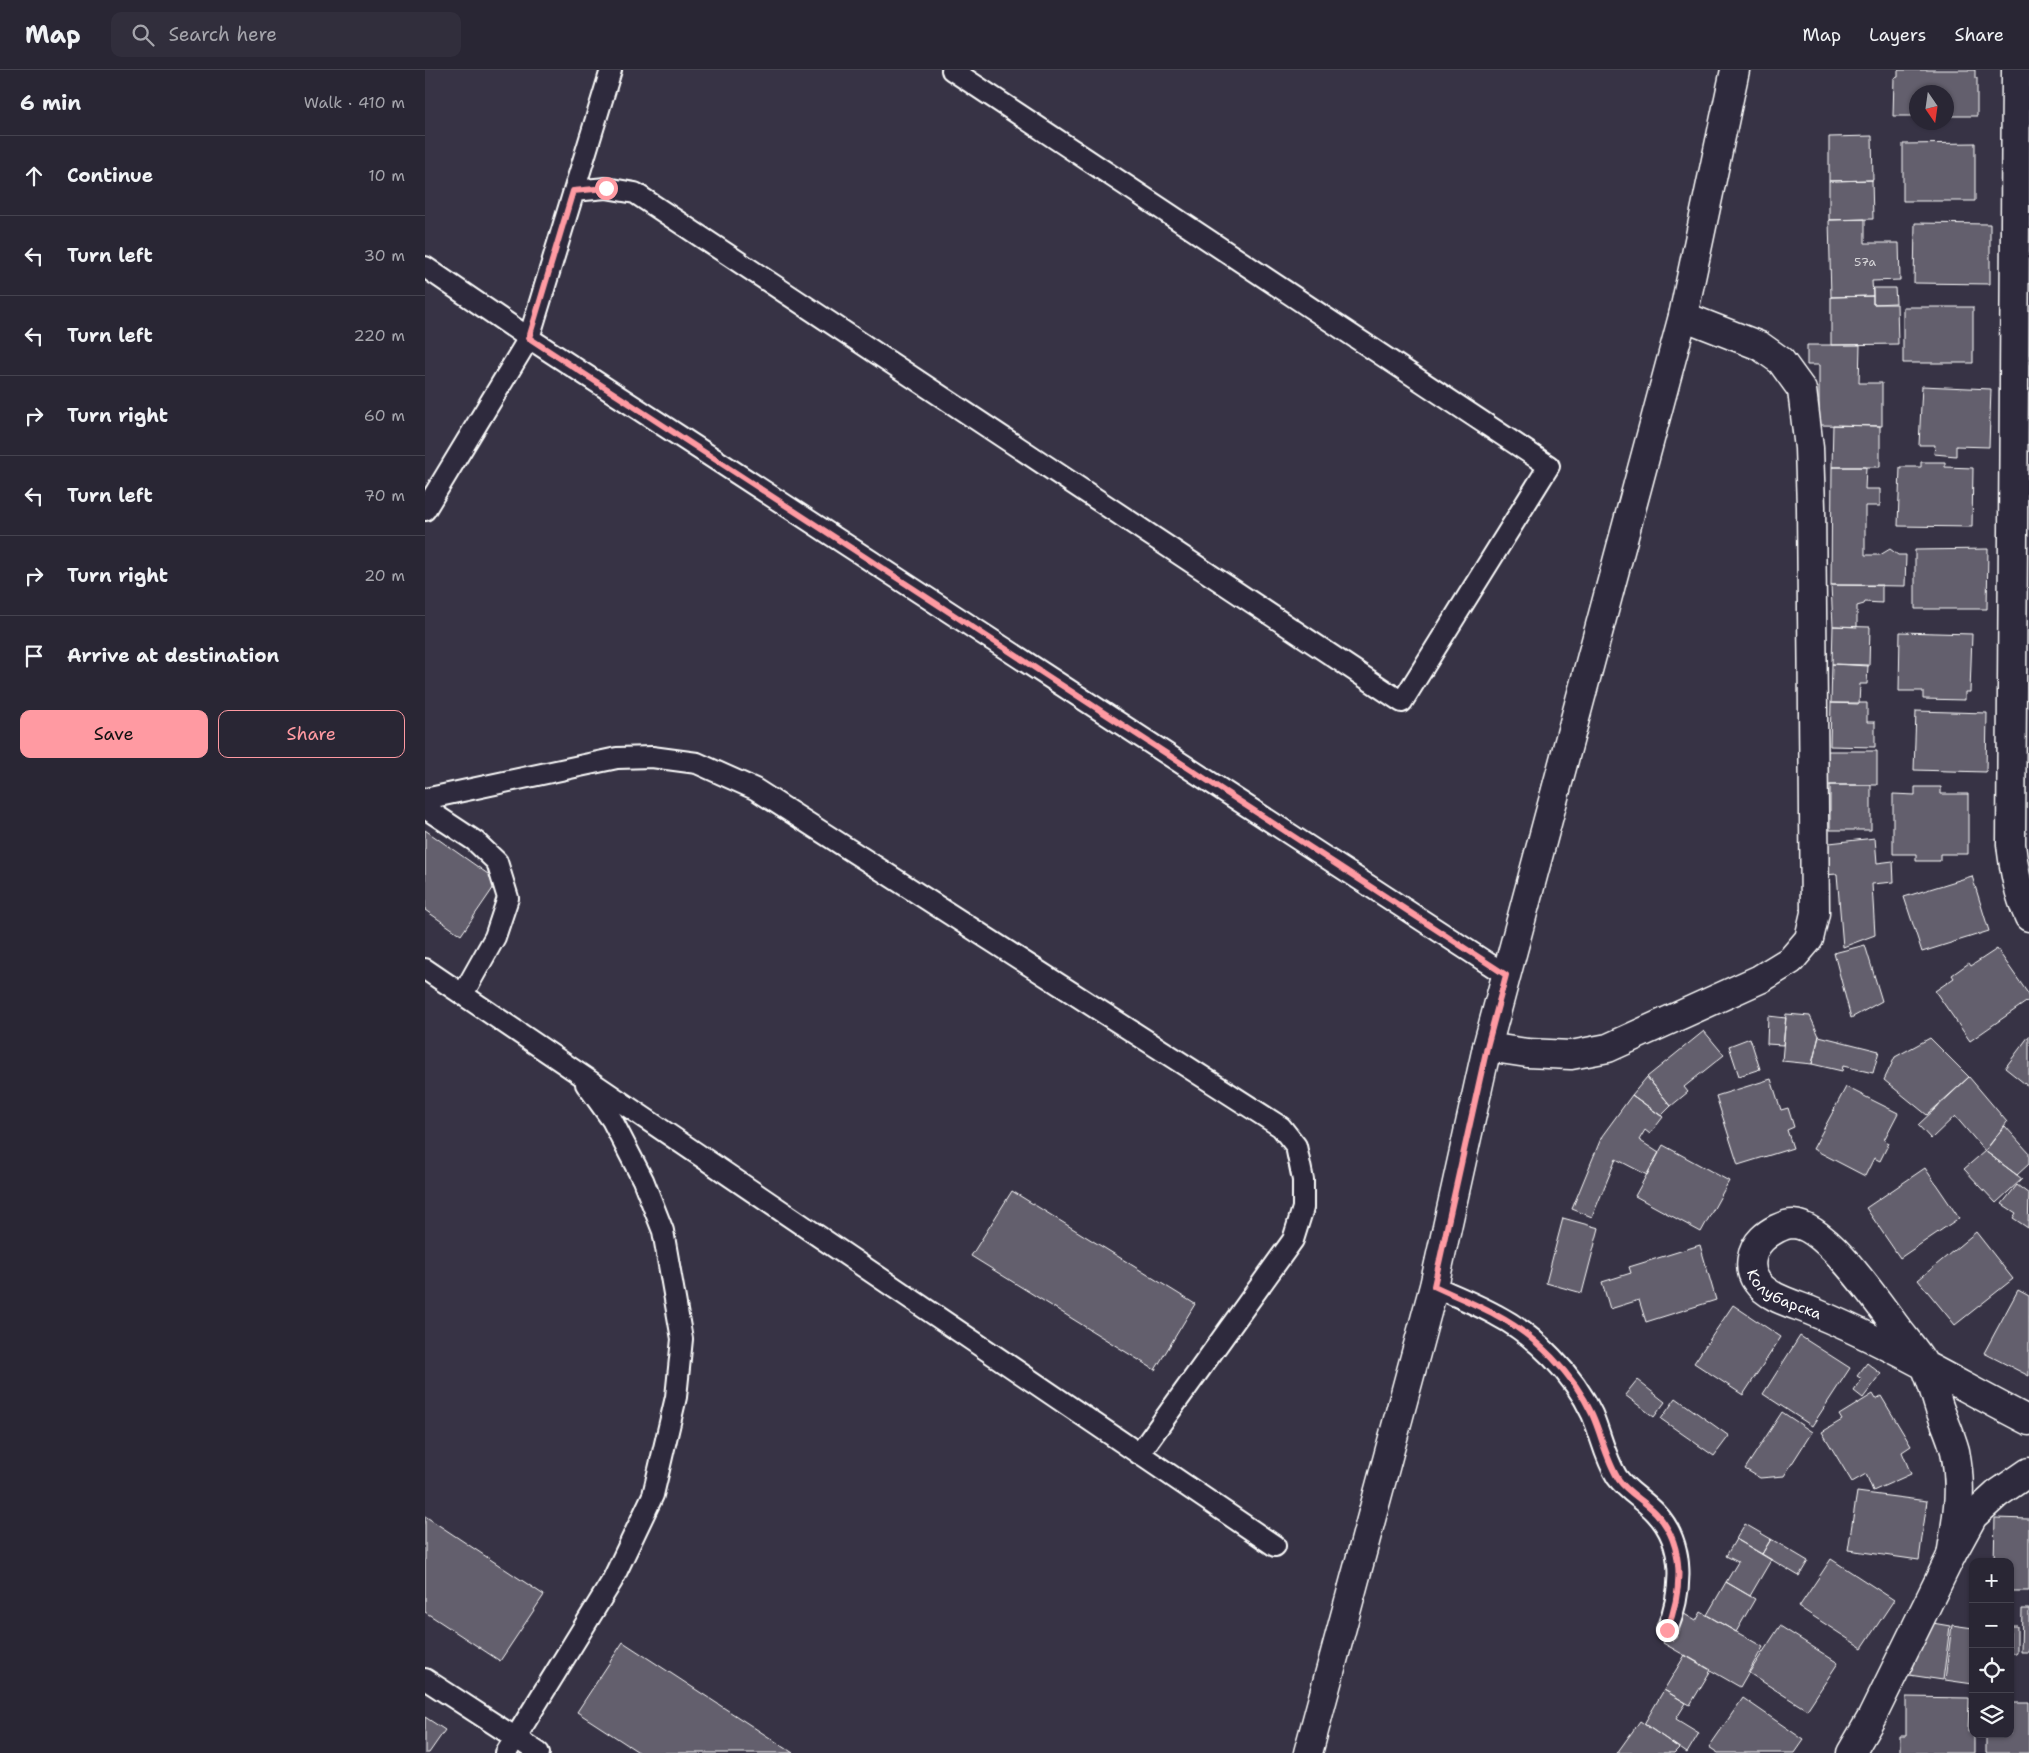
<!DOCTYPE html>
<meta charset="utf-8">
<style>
body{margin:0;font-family:"Shantell Sans",sans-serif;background:#312e3c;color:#f1f3f6}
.controls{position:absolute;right:15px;bottom:15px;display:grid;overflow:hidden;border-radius:10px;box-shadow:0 1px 4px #0004}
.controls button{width:45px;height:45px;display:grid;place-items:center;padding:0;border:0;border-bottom:1px solid #45434f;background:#292634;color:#f1f3f6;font:25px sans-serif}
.compass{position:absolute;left:1484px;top:15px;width:45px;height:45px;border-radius:50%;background:#292634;box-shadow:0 1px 4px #0004;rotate:167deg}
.stop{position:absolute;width:15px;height:15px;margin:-11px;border:4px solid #ff9aa2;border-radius:50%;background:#fff}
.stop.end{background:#ff9aa2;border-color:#fff;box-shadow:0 1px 5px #0008}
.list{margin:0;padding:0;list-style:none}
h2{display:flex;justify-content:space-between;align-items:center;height:65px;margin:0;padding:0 20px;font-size:21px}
h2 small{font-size:16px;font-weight:400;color:#a5a5ac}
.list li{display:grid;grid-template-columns:32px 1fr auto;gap:15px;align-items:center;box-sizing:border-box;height:80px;padding:0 20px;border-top:1px solid #45434f}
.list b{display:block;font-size:19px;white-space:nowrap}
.list em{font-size:16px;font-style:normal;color:#a5a5ac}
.actions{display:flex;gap:10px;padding:15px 20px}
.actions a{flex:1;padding:11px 0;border:1px solid #ff9aa2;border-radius:10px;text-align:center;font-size:18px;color:#ff9aa2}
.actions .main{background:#ff9aa2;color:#111}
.icon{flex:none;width:28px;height:28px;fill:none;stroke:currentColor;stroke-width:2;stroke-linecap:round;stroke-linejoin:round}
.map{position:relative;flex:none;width:1604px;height:1683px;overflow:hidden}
header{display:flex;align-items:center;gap:30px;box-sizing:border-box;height:70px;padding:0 25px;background:#292634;border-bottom:1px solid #45434f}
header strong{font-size:24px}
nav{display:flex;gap:28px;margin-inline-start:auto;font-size:18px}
.search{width:350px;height:45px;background:#312e3c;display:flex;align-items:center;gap:12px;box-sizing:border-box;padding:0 18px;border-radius:10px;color:#a5a5ac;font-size:19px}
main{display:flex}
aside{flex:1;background:#292634}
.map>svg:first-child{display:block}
.building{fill:#635f6d;stroke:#fff}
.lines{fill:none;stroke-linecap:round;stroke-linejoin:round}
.service-casing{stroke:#fff;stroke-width:24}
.minor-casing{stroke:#fff;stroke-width:31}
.service{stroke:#2f2a3d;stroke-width:20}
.minor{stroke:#2f2a3d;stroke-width:28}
.route{stroke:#ff9aa2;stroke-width:6}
.labels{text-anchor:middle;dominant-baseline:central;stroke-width:4;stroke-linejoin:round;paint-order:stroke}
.number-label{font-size:12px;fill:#d8d7da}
.street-label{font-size:15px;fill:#fff;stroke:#2f2a3d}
</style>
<header>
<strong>Map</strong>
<div class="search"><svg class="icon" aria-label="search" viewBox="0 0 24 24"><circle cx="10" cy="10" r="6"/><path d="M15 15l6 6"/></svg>Search here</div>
<nav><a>Map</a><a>Layers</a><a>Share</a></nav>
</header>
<main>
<aside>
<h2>6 min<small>Walk · 410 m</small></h2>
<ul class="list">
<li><svg class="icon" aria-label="ahead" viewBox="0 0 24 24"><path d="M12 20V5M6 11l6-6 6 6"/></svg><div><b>Continue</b></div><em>10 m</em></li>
<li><svg class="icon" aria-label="left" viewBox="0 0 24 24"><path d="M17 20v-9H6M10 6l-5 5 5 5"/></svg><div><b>Turn left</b></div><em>30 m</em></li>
<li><svg class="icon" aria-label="left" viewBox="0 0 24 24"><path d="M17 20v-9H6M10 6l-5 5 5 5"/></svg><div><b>Turn left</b></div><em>220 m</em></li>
<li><svg class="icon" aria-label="right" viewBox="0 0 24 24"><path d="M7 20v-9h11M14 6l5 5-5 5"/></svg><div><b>Turn right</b></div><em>60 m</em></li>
<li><svg class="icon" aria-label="left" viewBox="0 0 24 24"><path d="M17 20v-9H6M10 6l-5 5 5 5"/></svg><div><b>Turn left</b></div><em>70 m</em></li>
<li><svg class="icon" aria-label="right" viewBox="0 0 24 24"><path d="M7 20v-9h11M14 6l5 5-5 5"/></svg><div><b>Turn right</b></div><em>20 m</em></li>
<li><svg class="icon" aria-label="arrive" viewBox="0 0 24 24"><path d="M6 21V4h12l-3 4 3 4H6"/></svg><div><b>Arrive at destination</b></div></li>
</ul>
<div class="actions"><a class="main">Save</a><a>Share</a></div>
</aside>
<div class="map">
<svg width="1604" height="1683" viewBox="0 0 1604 1683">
<rect width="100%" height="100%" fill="#373345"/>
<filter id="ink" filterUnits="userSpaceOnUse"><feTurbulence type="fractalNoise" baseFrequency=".02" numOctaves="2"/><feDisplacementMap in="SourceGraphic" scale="10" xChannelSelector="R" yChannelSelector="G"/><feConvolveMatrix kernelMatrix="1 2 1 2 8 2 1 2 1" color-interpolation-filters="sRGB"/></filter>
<g filter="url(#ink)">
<path class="building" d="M1473,0H1550V8H1552V46H1522V22H1492V46H1468L1469,8L1473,7Z
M1447,66L1448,110L1404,111V67Z
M1550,73V131H1478V74Z
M1447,110L1448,149L1404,150V111Z
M1440,149V173H1474L1475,210L1447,211L1448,226L1406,227L1404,150Z
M1490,153L1565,154V214L1489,213Z
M1448,218H1470L1471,233L1448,234Z
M1448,226V234H1472L1473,274L1406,275V227Z
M1478,237H1548V293H1478Z
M1382,275H1435L1434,313H1457V356L1394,355V295H1382Z
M1497,316L1566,319L1564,377L1531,376V386L1509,384L1510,375H1494Z
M1600,318H1604V346H1601Z
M1408,355L1455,356V397H1407Z
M1496,392H1520V397L1548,398L1547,457L1473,456L1475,397H1496Z
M1407,397H1441L1440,419H1455V436H1440V485H1455L1465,479L1473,485H1481L1480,516L1406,515Z
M1563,479L1562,539H1490V480Z
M1406,515H1457V533L1440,532L1439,534L1432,536V557L1408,556Z
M1408,556L1445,557L1444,596L1407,594Z
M1475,562L1547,564L1545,622H1540V630L1498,629V621H1474Z
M1407,594L1443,595L1442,614H1435L1434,634L1406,633Z
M1406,633H1442V652H1450V677L1405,676Z
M1491,641L1562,643L1561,702L1489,700Z
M1397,681H1452V715H1396Z
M1405,715H1446V760H1405Z
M1490,717H1516V724H1543V784H1515V791H1491V784H1468V724L1490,725Z
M0,760L73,811L36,865L0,840Z
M1450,768L1452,793L1468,791L1469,812L1447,814L1450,865L1418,877L1412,804L1399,805L1395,774Z
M1547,806L1564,861L1497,882L1479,827Z
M1440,875L1457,931L1426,948L1409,883Z
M1572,879L1604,925V930L1545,971L1510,921L1529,908L1527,905L1544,893L1546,896Z
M1361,944L1385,946L1394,966L1387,994L1357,991Z
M1343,946L1361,948L1358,975L1342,974Z
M1279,961L1299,985L1259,1017L1263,1022L1246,1036L1222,1007Z
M1394,966L1454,981L1448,1003L1418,996L1417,1001L1387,994Z
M1604,966V1017L1580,998Z
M1325,968L1335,999L1314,1006L1304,976Z
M1505,968L1544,1007L1502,1045L1459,1010L1470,987Z
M1222,1007L1246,1036L1236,1046L1207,1025Z
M1544,1007L1582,1052L1560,1081L1530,1046L1506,1069L1493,1055Z
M1346,1009L1356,1040L1363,1038L1369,1057L1362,1060L1368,1078L1313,1095L1291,1026Z
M1421,1017L1473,1043L1459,1070L1464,1073L1455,1091L1449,1088L1440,1106L1388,1079Z
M1207,1025L1238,1047L1225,1064L1220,1060L1214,1070L1234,1083L1222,1105L1191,1089L1167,1147L1147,1139L1177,1066Z
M1580,1056L1604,1083V1094L1592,1105L1560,1081Z
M1238,1075L1304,1111L1276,1162L1210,1126Z
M1560,1081L1597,1109L1571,1133L1539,1099Z
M1500,1098L1534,1148L1475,1188L1441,1138Z
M1592,1115L1604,1124L1603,1158L1588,1148L1591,1143L1577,1134Z
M587,1121L770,1234L730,1300L546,1186Z
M1138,1148L1174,1158L1157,1223L1121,1213Z
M1551,1162L1588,1209L1530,1255L1493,1210Z
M1275,1175L1291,1230L1221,1252L1214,1230L1185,1239L1177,1212L1206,1203L1204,1197Z
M1593,1220L1604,1226V1306L1559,1283Z
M1308,1235L1356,1267L1318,1325L1269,1293Z
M1375,1266L1425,1298L1387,1356L1338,1324Z
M1442,1293L1456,1304L1438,1328L1429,1321L1437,1309L1432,1306Z
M1212,1310L1240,1332L1229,1347L1200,1325Z
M1448,1324L1451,1329L1456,1326L1486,1376L1477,1382L1486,1404L1448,1421L1441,1404L1427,1412L1397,1362L1417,1350L1414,1345Z
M1251,1328L1304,1366L1289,1386L1236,1349Z
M1357,1342L1387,1362L1359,1406L1335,1408L1320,1399Z
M1432,1422L1502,1431L1494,1490L1423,1480Z
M0,1446L119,1525L75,1591L0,1542Z
M1570,1448L1604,1449V1521H1585V1492H1569Z
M1320,1454L1346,1469L1337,1484L1311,1469Z
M1311,1469L1346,1490L1325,1526L1301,1512L1313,1492L1301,1486Z
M1346,1469L1383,1491L1374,1506L1337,1484Z
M1406,1489L1469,1530L1437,1578L1374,1537Z
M1301,1512L1330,1529L1311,1562L1282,1545Z
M1597,1539H1604V1582H1596Z
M1256,1542L1271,1551L1276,1542L1338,1577L1315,1617L1238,1573Z
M1502,1552L1525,1556L1518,1610L1484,1605Z
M1527,1555L1548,1558V1614L1520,1610Z
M1355,1556L1413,1593L1382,1640L1324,1603Z
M1585,1556H1592V1583H1585Z
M198,1572L368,1683H215L152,1642Z
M1260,1585L1286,1600L1265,1635L1239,1620Z
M1239,1620L1261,1633L1251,1649L1274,1663L1262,1683L1219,1654Z
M1481,1627L1544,1628L1543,1662H1548L1549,1664V1683H1475V1666H1481Z
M1318,1628L1379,1670L1370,1683H1293L1284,1677Z
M1585,1633H1604V1683H1561V1666H1566V1664H1585Z
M0,1647L20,1660L4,1683H0Z
M1215,1651L1254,1678L1249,1683H1192Z"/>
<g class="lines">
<defs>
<path id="service" d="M149,121L181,118L210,123L977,632L1124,396L527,0
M0,197L104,268L1081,905
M0,440L104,268L186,0
M0,729L192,688L227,687L272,693L330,719L856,1057L871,1076L878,1110V1138L868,1170L714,1384
M0,738L50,771L72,792L83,828L70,867L38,924
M0,899L850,1476
M1009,1216C1030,1226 1051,1234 1071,1245C1110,1265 1149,1305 1167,1344C1176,1365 1180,1388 1192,1407C1202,1421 1219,1430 1231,1443C1261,1475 1257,1522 1242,1560
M0,1609L114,1683
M81,1683L187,1511L228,1425L251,1327L257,1269L238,1161L218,1110L187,1050L161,1014"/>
<g id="minor">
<path d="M1591,0L1586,774C1589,800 1593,823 1604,847"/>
<path d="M1062,977L1102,983L1146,985L1183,978L1335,909L1366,890L1384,869L1390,843L1386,437L1384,378L1377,320L1356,291L1335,276L1258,246"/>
<path id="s1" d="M1526,1486C1532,1447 1538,1421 1530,1381C1526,1366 1519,1351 1514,1337C1510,1324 1506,1309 1500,1296C1493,1283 1481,1270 1472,1258C1453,1233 1401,1155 1368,1154C1358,1154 1344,1162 1337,1169C1326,1180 1322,1199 1332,1212C1343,1228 1369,1234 1386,1241C1462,1272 1532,1314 1604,1351"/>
<path d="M883,1683L1009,1216L1062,977L1258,246L1310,0"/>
<path d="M1426,1683L1447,1647L1526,1486L1548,1446L1572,1424L1604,1402"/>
</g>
</defs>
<use href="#service" class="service-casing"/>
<use href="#minor" class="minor-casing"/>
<use href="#service" class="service"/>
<use href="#minor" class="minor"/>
</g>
</g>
<g class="lines" filter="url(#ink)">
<path class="route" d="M181,118L148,121L104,268L1081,905L1062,977L1009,1216C1030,1226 1051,1234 1071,1245C1110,1265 1149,1305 1167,1344C1177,1366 1181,1390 1194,1410C1203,1423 1220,1431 1231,1443C1261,1475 1257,1522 1242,1560"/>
</g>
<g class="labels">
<g class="number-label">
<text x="1440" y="192">57a</text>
</g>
<g class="street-label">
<text stroke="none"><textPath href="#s1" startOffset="505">Колубарска</textPath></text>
</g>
</g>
</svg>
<div class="controls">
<button>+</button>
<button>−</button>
<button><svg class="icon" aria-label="locate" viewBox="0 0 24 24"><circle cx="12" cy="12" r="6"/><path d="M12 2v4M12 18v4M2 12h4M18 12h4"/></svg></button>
<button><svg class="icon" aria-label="layers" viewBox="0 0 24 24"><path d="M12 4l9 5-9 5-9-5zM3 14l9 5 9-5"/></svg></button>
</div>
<svg class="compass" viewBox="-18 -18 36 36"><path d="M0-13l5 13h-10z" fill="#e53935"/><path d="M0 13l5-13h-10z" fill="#a5a5ac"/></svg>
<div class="stop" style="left:181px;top:118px"></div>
<div class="stop end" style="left:1242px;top:1560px"></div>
</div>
</main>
